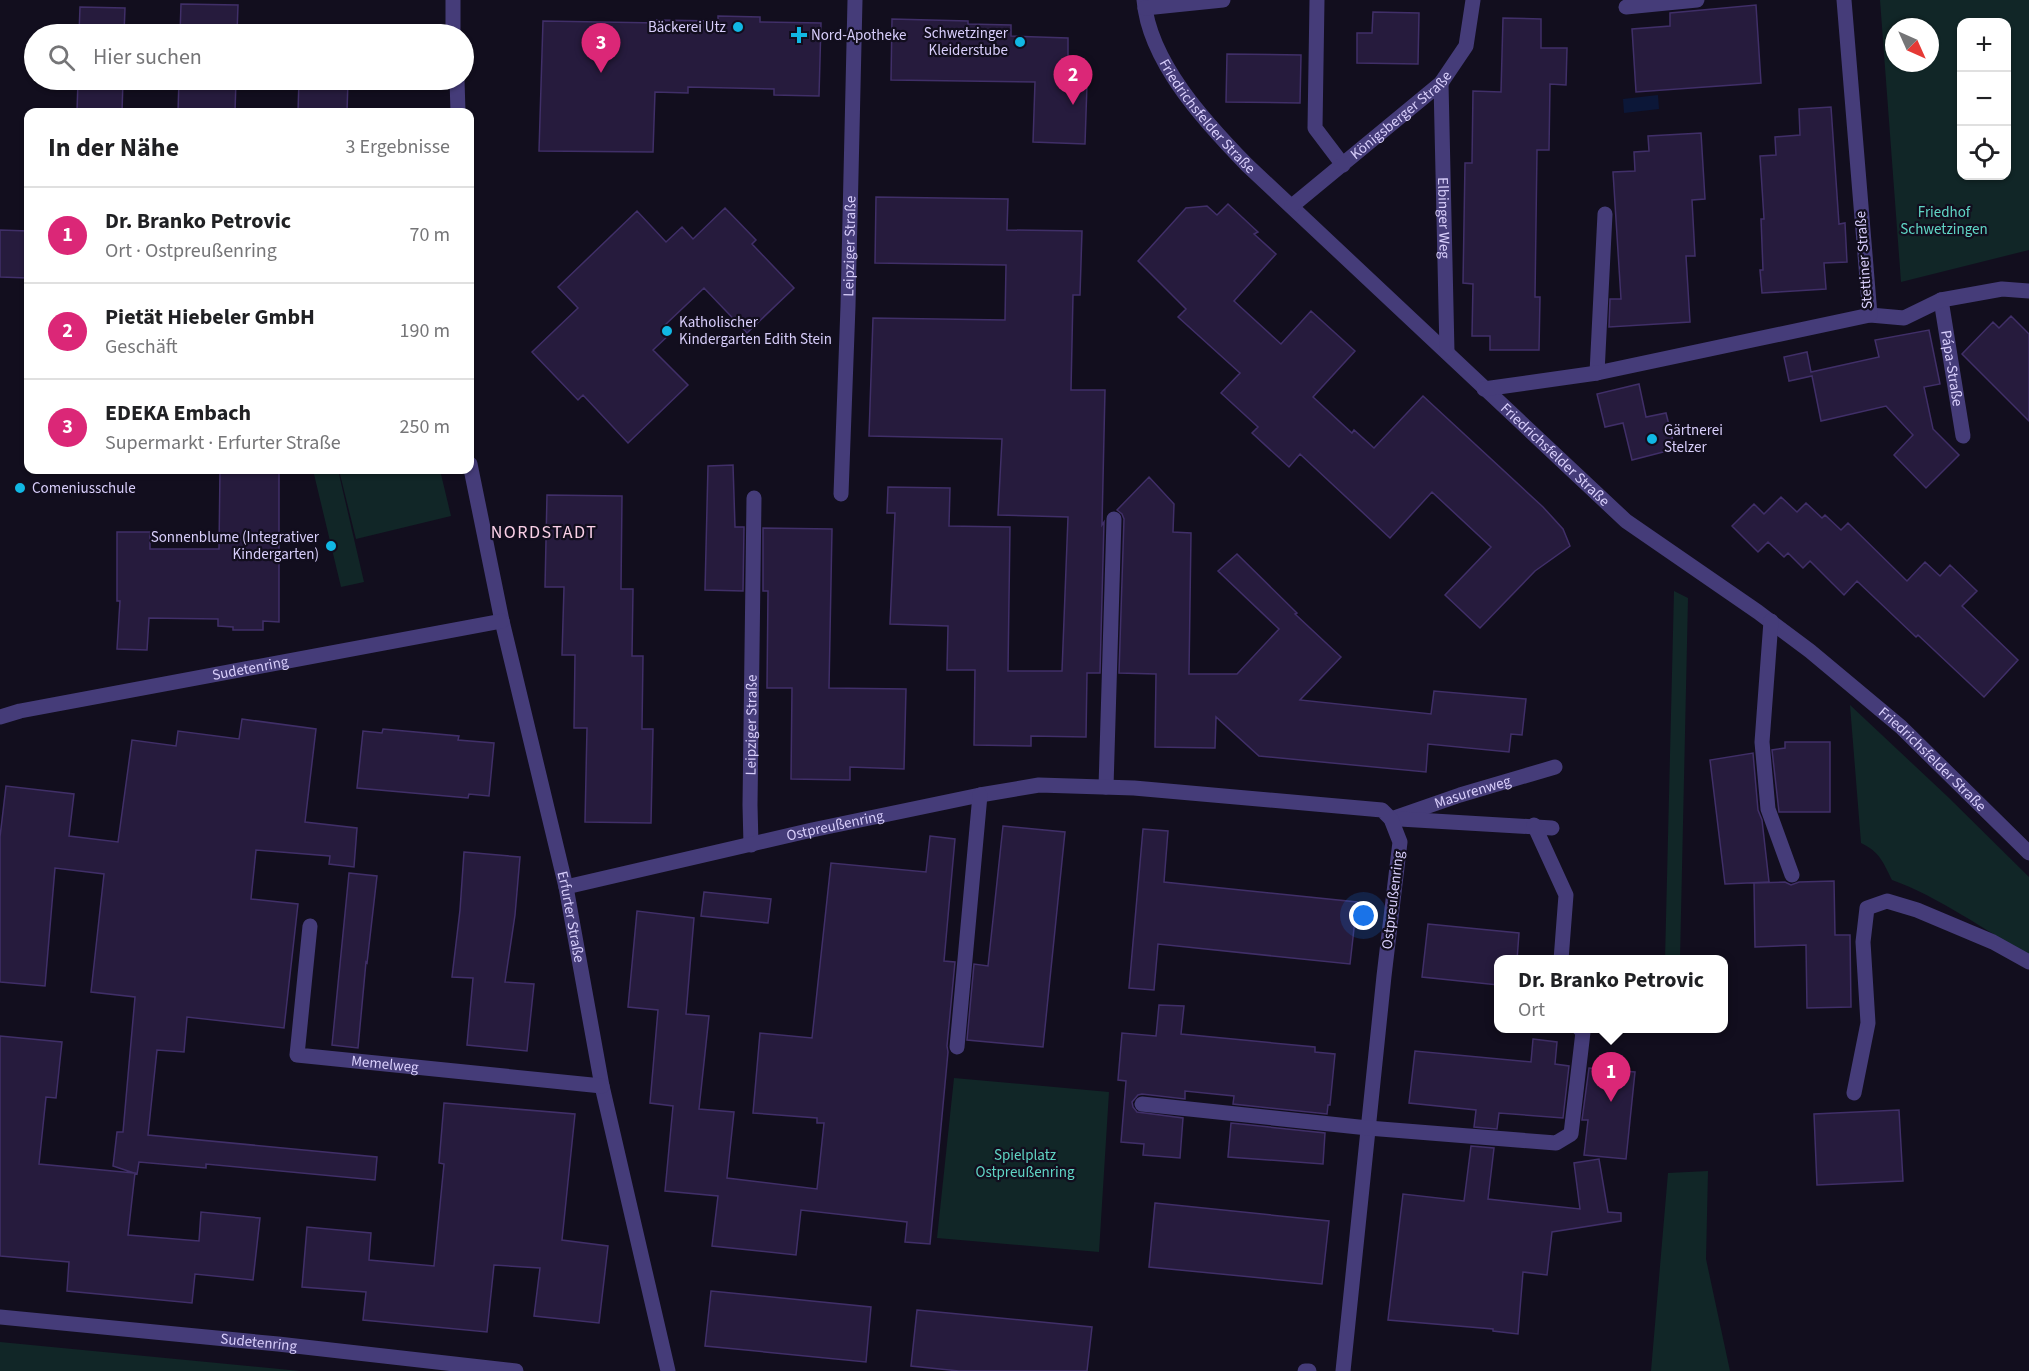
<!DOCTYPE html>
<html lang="de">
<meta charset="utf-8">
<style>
body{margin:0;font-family:"Source Sans 3",sans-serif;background:#f2f2f2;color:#202124}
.controls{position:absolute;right:18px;top:18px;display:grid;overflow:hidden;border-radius:12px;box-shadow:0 2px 4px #0004}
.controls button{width:54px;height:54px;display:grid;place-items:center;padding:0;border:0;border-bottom:2px solid #e0e0e0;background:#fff;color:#202124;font:30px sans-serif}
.compass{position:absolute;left:1885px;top:18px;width:54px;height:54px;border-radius:50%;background:#fff;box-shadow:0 2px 4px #0004;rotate:135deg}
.you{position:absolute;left:1364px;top:916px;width:21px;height:21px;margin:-15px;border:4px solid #fff;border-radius:50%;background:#1a73e8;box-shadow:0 0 0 9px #1a73e833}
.badge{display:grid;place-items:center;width:39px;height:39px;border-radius:50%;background:#db2777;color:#fff;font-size:20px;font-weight:700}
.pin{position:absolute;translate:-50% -50px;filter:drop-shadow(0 2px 3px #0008)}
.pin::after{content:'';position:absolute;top:32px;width:21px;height:18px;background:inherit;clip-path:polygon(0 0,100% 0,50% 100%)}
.popup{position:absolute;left:1494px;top:955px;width:234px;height:78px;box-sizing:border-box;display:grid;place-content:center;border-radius:12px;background:#fff;filter:drop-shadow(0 2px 4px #0005);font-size:20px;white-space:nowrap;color:#757577}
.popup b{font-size:22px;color:#202124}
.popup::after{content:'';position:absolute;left:50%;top:100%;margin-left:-12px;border:12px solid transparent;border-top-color:#fff}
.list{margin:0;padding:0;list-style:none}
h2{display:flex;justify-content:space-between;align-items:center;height:78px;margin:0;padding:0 24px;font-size:26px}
h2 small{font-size:20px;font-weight:400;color:#757577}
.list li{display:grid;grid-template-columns:39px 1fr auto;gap:18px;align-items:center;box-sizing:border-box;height:96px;padding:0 24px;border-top:2px solid #e0e0e0}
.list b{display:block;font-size:22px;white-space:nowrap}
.list p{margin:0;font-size:20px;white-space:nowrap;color:#757577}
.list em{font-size:20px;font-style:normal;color:#757577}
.icon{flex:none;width:33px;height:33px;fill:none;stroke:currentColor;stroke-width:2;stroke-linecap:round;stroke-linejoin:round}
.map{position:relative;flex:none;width:2029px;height:1371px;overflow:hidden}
.search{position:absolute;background:#fff;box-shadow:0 2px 4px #0004;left:24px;top:24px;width:450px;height:66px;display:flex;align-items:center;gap:15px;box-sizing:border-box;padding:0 21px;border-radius:33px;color:#757577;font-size:22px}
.panel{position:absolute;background:#fff;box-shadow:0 2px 4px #0004;left:24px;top:108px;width:450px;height:366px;border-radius:12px}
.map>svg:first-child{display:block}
.green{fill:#112627;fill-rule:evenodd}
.water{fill:#0c1738}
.building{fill:#261b3d;stroke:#402f68;stroke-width:1.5}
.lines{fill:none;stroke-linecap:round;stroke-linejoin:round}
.minor{stroke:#453c79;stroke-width:15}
.poi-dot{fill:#11b8e4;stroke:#120e1e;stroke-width:2}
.labels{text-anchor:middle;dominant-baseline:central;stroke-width:4.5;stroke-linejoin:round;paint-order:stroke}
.poi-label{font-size:15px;fill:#d8cefb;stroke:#120e1e;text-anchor:start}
.street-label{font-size:15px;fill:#d8cefb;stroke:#120e1e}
.park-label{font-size:15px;fill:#60d5c5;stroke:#120e1e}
.quarter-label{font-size:18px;letter-spacing:1.5px;fill:#fbd0e7;stroke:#120e1e}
</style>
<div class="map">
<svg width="2029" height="1371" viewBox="0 0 2029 1371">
<rect width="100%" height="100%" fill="#120e1e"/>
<path class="green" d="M1880,0H2029V250L1901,282ZM1962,22H2006V176H1962ZM1894,27H1930V63H1894Z
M313,470H338L364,582L341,587Z
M339,470H440L451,516L356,539Z
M1674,591L1688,598L1680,959L1665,960Z
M1850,705L1948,797L2029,877V956C1987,931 1937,896 1892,880C1883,862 1880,852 1861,843Z
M954,1078L1109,1092L1099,1252L937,1238Z
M1708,1171L1706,1259L1730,1371H1651L1668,1173Z
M0,1342L300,1371H0Z"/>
<path class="water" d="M1658,95L1659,109L1624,113L1623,99Z"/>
<path class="building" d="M181,4L238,5L237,34H180Z
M1756,5L1761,83L1636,92L1632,29L1670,26V13Z
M80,7L125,8L124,34H79Z
M1373,12L1419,13L1418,64L1357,63V33H1372Z
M718,16L760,17V22L821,23L819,96L774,95V89L688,87V93L655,92L653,152L539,151L543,21L658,23L657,20L718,21Z
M1503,18L1541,19V48H1567L1566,85L1550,84L1549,150H1537L1535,297H1540L1539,350H1490V336H1472L1473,284L1463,283L1465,163H1472L1473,91L1501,92Z
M892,19L968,21V24L1011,25V36L1068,38V59H1077V84H1087L1085,144L1033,142L1035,82L891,80Z
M1227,54L1301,55L1300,103L1226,102Z
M78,80H123L122,112H77Z
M179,80H236L235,112H178Z
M299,80H348L347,112H298Z
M1831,107L1839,224L1845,223L1847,262L1824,263L1826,289L1762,293L1760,270H1763L1761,219H1764L1760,156L1776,155L1775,137L1800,135L1799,109Z
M1701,133L1705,199L1692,200L1695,256H1686L1690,322L1609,327L1610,299H1621L1613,172L1635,171L1634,152L1649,151L1648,136Z
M876,197L1008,199L1007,230L1082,231L1080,295H1073L1071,390H1105L1102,525L1104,522L1100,673H1087L1086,737L1031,736V746L974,745L975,670H947L948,626L890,624L895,513H887L888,487L950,488L949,526L1010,527L1008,671H1062L1068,517L998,515L1002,439L869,436L873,318L1005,320L1006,265L875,263Z
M1228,204L1258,232L1254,234L1276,254L1234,301L1281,344L1311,311L1355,351L1313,397L1352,433L1354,430L1374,448L1423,396L1543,507L1563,529L1570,546L1535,571L1480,628L1445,595L1491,547L1432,492L1390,538L1300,454L1289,467L1252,433L1258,427L1221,393L1240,373L1178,317L1186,309L1138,261L1186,208L1207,206L1217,215Z
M725,208L756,240L752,244L794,288L747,333L704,288L665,325L672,332L653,350L688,385L628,443L583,395L578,400L532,352L578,308L558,287L637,211L666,242L682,227L693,239Z
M0,230L28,231V278L0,277Z
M2011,316L2029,334V421L1962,354L1993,322L1999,328Z
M1929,330L1940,384L1924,387L1933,429L1959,455L1926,488L1894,455L1913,435L1886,406L1821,421L1812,376L1789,381L1784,357L1807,352L1811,372L1879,357L1875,340Z
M1639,384L1646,417L1666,413L1675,449L1632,460L1623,423L1605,427L1597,394Z
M733,465L735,527H744L743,591L705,590L708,466Z
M220,470H279V622L263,621V630H233V627L218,626V619L149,618L147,650L117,649L120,601H117V532H150V549H219Z
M1149,477L1174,504L1173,532L1191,533L1189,674H1237L1279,629L1218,571L1237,554L1297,613L1295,614L1341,657L1300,700L1431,714L1434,691L1526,699L1522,735L1511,734L1509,752L1428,744L1426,772L1259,756L1216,717L1215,748L1155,747L1156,674L1119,673L1124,519L1122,514L1117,510Z
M547,495L622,496L621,589H633L632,656H643L642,729H653L651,823L585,822L587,728H574L575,655H562L564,587H545Z
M1781,497L1797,512L1806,503L1822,518L1825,515L1841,530L1848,523L1907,581L1925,562L1940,576L1950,565L1977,591L1962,606L2018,660L1984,697L1918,635L1916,637L1857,581L1844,595L1810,561L1803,568L1788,553L1784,557L1768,542L1758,552L1732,526L1754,504L1764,514Z
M763,528L832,529L829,688L906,689L904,769L850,767V780L791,779L792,688H767L768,591H763Z
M242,719L316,729L305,822L357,828L354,867L329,864L330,856L256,850L251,899L298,904L284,1028L187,1017L184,1052L157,1050L148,1135L377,1157L375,1180L206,1164V1168L139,1162L137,1174L135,1173L128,1235L199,1241L201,1212L260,1218L253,1280L195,1274L192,1303L67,1291L69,1262L0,1256V1036L62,1042L56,1098L46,1097L39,1164L134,1173L113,1166L117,1132H123L135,997L91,992L104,874L55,868L45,986L0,982V837L6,786L74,794L69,836L118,842L132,740L176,746L178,731L239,739Z
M383,729L459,736L458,740L494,743L489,796L469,794L468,798L357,788L363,731L382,733Z
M1785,742H1830V812H1779L1772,750L1785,748Z
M1753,753L1758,810L1762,820L1769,882L1725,884L1710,760Z
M1003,826L1065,832L1043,1047L967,1040L974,964L988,966Z
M1143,829L1168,831L1164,882L1357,902L1350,964L1158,944L1154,990L1129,988Z
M930,836L955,839L944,961L955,962L947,1046L948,1052L930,1244L905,1242L907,1222L801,1210L796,1255L712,1246L718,1196L665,1191L673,1106L650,1103L658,1010L628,1007L637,911L694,918L686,1014L709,1016L699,1109L734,1112L727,1178L817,1189L824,1123H817V1118L753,1113L760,1033L812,1038L831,863L926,872Z
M464,852L520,857L515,915L505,982L534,984L527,1051L467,1045L473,978L452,977L460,910Z
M349,873L377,876L367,963L366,962L358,1048L332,1045Z
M1834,881L1835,935H1850L1851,1007L1807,1008L1806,945L1755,947L1754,883L1785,882L1791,885L1799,882Z
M704,892L771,899L768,923L701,916Z
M1428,924L1519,933L1517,960H1498V985L1422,977Z
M1159,1005L1184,1006L1181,1034L1315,1047V1052L1335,1054L1330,1105H1328L1327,1114L1233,1104L1234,1096L1185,1091V1099L1142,1094L1138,1095L1132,1102L1133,1107L1137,1112L1183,1118L1180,1158L1143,1155L1144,1144L1121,1142L1126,1081L1118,1080L1122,1033L1156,1036Z
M1533,1039L1557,1042L1555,1064L1569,1066L1563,1118L1499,1113L1497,1129L1474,1127L1476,1110L1409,1103L1415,1051L1531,1062Z
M1589,1068L1635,1072L1626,1159L1584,1155L1588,1120H1582Z
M444,1103L575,1114L562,1240L608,1246L599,1323L534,1316L540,1268L494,1265L487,1332L363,1320L366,1292L302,1287L307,1227L371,1233L369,1260L434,1266L444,1164L439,1163Z
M1899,1110L1903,1181L1817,1185L1814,1114Z
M1231,1123L1325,1133L1323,1164L1228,1157Z
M1471,1146L1494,1148L1488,1199L1580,1209L1574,1163L1599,1159L1608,1212L1621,1213V1221L1552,1232L1547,1275L1523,1272L1518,1334L1493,1331V1329L1388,1320L1403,1194L1464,1201Z
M1155,1203L1329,1221L1322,1284L1149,1267Z
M711,1291L871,1307L866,1362L705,1346Z
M917,1310L1092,1327L1087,1371H959L911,1366Z"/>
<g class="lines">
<g class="minor">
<path d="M453,0V34"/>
<path id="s1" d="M1144,0C1149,62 1206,123 1247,165L1626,521L1758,612L1810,651L1901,727L2029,853"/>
<path d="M1317,0L1315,128L1343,165"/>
<path d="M1626,7L1697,0"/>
<path d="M1145,8L1223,0"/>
<path d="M457,80L458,112"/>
<path id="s2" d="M1441,83L1447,352"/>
<path id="s3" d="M1292,206L1441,83L1466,46L1473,0"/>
<path id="s4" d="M1941,300L1963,436"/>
<path d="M1870,315L1904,318L1941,300L2002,289L2029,291"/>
<path d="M1597,373L1605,214"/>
<path d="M1484,389L1597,373L1870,315L1844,0"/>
<path id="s5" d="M470,464L502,621L566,887L602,1086L668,1371"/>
<path id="s6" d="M841,494L848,306L855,0"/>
<path d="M1771,621L1762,742L1768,809L1792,875"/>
<path id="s7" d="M0,717L20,711L502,621"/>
<path d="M1106,787L1114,519"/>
<path id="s8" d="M1391,819L1460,795L1555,767"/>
<path d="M1400,819L1552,828"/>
<path d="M1534,825L1566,895L1561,960"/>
<path id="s9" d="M751,845L750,805L754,498"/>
<path id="s10" d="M566,887L812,830L980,795L1039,785L1134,788L1382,810L1391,819L1400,842L1384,976L1343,1371"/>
<path id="s11" d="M310,926L297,1055L602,1086"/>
<path d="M957,1047L980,795"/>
<path d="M1854,1093L1868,1023L1863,942L1867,908L1887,901L1917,910L1993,942L2029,962"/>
<path d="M1142,1104L1368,1128L1556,1143L1571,1134L1583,1032L1579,1028"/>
<path id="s12" d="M0,1317L278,1344L516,1371"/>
<path d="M1305,1371H1309"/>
</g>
</g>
<g class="poi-dot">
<circle cx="738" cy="27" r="6"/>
<path d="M796 26h6v6h6v6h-6v6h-6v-6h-6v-6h6z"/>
<circle cx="1020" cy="42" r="6"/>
<circle cx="667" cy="331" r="6"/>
<circle cx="1652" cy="439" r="6"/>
<circle cx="20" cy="488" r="6"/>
<circle cx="331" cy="546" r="6"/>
</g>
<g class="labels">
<g class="poi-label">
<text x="726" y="27" text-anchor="end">Bäckerei Utz</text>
<text x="1008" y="33" text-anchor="end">Schwetzinger<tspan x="1008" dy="17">Kleiderstube</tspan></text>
<text x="811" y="35">Nord-Apotheke</text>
<text x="679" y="322">Katholischer<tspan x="679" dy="17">Kindergarten Edith Stein</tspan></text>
<text x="1664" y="430">Gärtnerei<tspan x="1664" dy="17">Stelzer</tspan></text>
<text x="32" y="488">Comeniusschule</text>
<text x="319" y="537" text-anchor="end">Sonnenblume (Integrativer<tspan x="319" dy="17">Kindergarten)</tspan></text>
</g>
<g class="street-label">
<text stroke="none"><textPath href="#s1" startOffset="135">Friedrichsfelder Straße</textPath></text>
<text stroke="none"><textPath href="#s3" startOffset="142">Königsberger Straße</textPath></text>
<text stroke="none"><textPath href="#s2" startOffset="135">Elbinger Weg</textPath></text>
<text stroke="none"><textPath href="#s6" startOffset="248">Leipziger Straße</textPath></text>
<text transform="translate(1864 260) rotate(-94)">Stettiner Straße</text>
<text stroke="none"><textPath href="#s4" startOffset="69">Pápa-Straße</textPath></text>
<text stroke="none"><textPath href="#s1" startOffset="621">Friedrichsfelder Straße</textPath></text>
<text stroke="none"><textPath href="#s7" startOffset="255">Sudetenring</textPath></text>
<text stroke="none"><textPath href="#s9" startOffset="120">Leipziger Straße</textPath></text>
<text stroke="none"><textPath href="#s1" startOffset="1107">Friedrichsfelder Straße</textPath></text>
<text stroke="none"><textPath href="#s8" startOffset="86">Masurenweg</textPath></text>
<text stroke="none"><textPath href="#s10" startOffset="276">Ostpreußenring</textPath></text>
<text transform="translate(1393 900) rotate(-83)">Ostpreußenring</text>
<text stroke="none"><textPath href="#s5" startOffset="464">Erfurter Straße</textPath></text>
<text stroke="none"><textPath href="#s11" startOffset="218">Memelweg</textPath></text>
<text stroke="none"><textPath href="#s12" startOffset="260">Sudetenring</textPath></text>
</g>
<g class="park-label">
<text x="1944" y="212">Friedhof<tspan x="1944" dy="17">Schwetzingen</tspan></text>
<text x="1025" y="1155">Spielplatz<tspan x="1025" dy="17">Ostpreußenring</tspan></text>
</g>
<g class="quarter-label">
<text x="544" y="532">NORDSTADT</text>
</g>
</g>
</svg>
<div class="controls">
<button>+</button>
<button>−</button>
<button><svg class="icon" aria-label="locate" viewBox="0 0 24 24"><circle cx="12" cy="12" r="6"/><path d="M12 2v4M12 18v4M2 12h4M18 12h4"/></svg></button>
</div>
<svg class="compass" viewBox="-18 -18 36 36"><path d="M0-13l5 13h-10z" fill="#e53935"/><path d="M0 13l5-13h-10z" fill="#757577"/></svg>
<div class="you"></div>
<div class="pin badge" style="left:1611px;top:1102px">1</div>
<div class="popup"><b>Dr. Branko Petrovic</b>Ort</div>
<div class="pin badge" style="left:1073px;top:105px">2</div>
<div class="pin badge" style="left:601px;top:73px">3</div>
<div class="search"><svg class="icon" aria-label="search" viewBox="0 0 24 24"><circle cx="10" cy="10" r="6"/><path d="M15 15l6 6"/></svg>Hier suchen</div>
<section class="panel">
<h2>In der Nähe<small>3 Ergebnisse</small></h2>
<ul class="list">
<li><span class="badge">1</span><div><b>Dr. Branko Petrovic</b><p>Ort · Ostpreußenring</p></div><em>70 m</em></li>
<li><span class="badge">2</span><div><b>Pietät Hiebeler GmbH</b><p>Geschäft</p></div><em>190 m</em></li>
<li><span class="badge">3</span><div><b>EDEKA Embach</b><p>Supermarkt · Erfurter Straße</p></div><em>250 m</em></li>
</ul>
</section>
</div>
